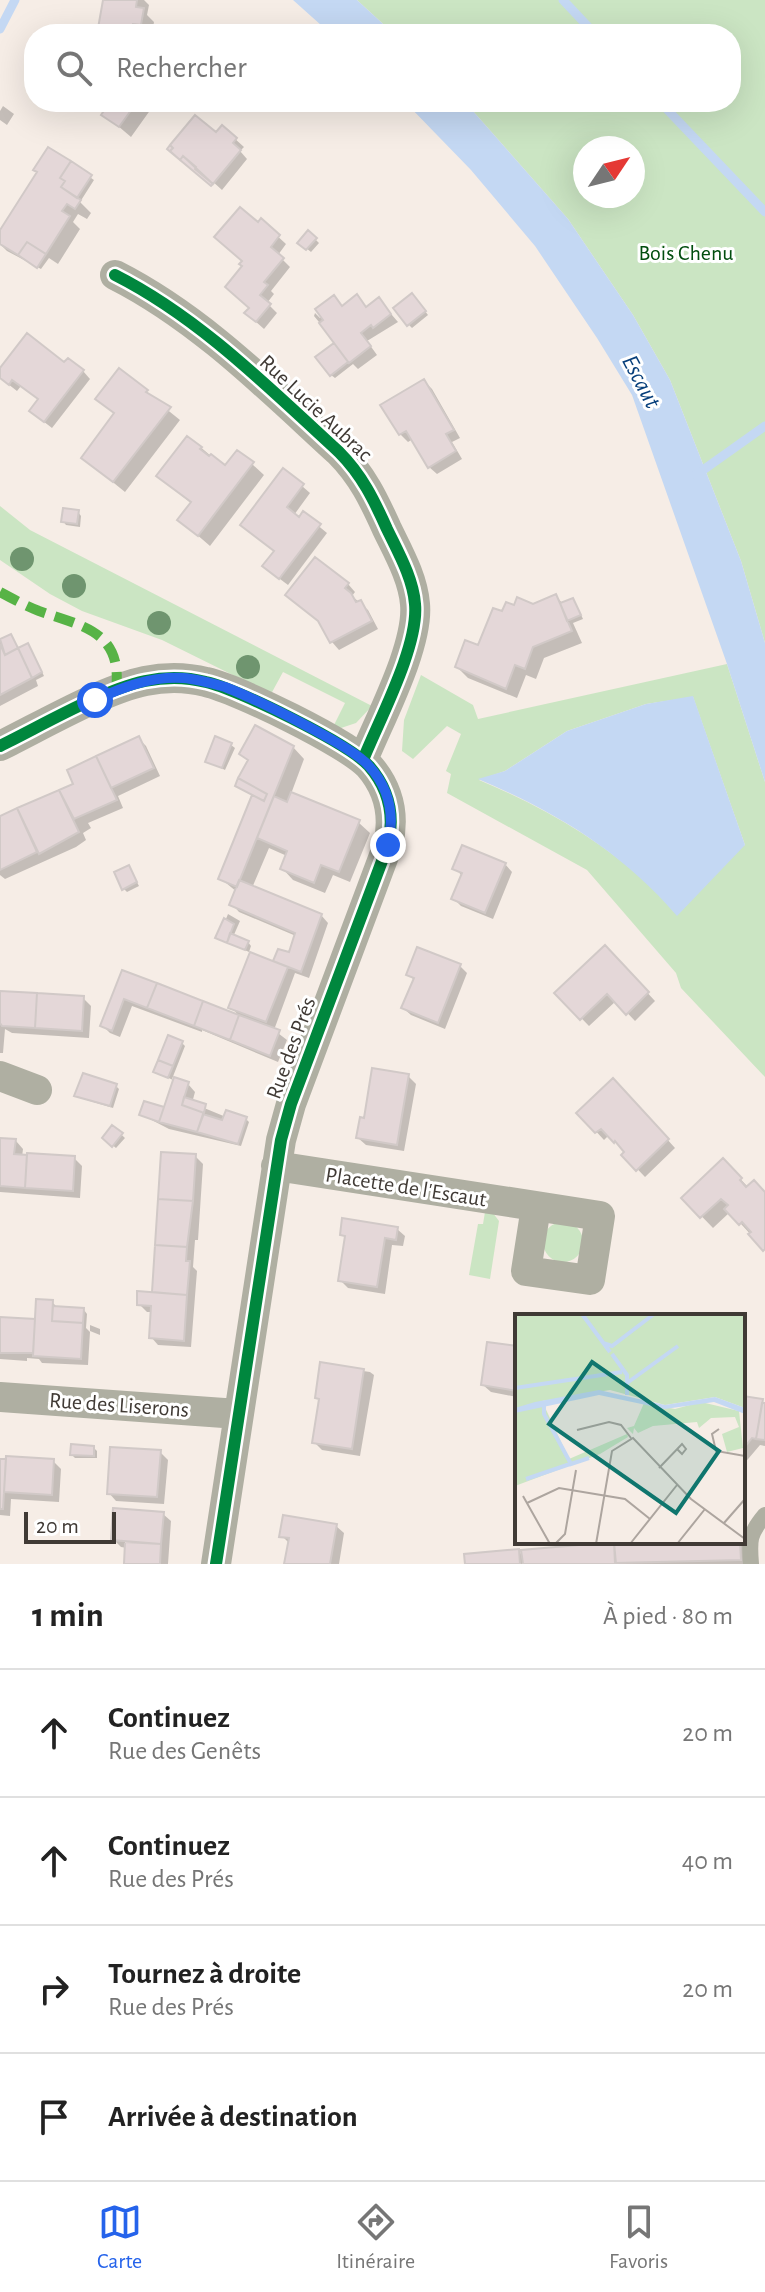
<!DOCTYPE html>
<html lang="fr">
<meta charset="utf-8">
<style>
body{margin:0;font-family:"Alegreya Sans",sans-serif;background:#f2f2f2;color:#222}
.compass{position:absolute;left:573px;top:136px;width:72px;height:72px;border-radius:50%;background:#fff;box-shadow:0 8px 32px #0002;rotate:55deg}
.scale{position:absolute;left:24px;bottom:20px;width:92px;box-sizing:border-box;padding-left:8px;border:4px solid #403a35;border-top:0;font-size:22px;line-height:28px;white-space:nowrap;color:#403a35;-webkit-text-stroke:6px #fff;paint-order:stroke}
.stop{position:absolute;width:24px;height:24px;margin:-18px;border:6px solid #2563eb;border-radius:50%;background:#fff}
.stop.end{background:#2563eb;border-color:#fff;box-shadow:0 2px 8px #0008}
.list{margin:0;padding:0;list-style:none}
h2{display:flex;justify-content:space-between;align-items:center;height:104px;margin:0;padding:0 32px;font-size:34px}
h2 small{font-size:26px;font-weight:400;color:#767676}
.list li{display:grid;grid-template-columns:52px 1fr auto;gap:24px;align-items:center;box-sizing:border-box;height:128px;padding:0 32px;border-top:2px solid #e0e0e0}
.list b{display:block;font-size:30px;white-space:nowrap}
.list p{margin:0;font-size:26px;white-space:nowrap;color:#767676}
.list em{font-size:26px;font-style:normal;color:#767676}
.icon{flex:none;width:44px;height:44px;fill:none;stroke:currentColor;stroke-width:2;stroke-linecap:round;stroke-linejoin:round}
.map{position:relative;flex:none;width:765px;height:1564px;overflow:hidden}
.search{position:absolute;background:#fff;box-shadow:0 8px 32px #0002;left:24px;right:24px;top:24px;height:88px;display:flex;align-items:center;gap:20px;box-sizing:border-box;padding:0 28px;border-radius:32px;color:#767676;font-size:30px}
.sheet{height:616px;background:#fff}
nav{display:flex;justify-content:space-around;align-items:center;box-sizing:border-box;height:112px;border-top:2px solid #e0e0e0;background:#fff;font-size:22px;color:#767676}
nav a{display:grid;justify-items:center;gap:4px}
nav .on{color:#2563eb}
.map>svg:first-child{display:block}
.green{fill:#cbe5c3;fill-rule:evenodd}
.water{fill:#c4d8f3}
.shadow{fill:#0003}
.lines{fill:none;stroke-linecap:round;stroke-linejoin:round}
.stream{stroke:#c4d8f3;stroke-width:9}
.building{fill:#e4d7d8;stroke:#d1c9c7;stroke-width:2}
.lane{stroke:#afafa2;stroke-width:16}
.street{stroke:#afafa2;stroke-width:30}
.quiet{stroke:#57b346;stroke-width:10;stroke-dasharray:20 10;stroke-linecap:butt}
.cycleway-casing{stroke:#fff;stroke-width:17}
.cycleway{stroke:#00873e;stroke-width:12}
.tree{fill:#6f956f}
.route{stroke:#2563eb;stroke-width:10}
.labels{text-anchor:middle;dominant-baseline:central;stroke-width:6;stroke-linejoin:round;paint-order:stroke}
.park-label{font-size:22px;fill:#014d0e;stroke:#fff}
.street-label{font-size:22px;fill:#403a35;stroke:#fff}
.water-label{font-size:24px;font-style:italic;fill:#073f7b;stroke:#fff}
.inset-river{fill:none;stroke:#c4d8f3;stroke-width:4}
.inset-road{fill:none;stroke:#ada59f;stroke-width:2}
.view{fill:#0f766e;fill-opacity:0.15;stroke:#0f766e;stroke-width:4}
.inset-edge{fill:none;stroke:#403a35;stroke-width:4}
</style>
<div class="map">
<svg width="765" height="1564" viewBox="0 0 765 1564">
<rect width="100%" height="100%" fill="#f6ede6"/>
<path class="green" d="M357,0H765V643L741,561L670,380L633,315L568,219L465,102H731V34H394ZM585,148H633V196H585Z
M0,506L30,530L372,706L356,723L341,728L334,725L345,703L283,672L271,694L162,640L82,611L50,594L0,560Z
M727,664L765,782V1077L681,988L676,973L587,870L447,793L451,774L446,771L461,734L447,726L413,759L402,751L404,720L421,675L473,705L478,719ZM693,697L745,845L651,886C601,840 541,806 479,780L505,771L567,731L646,704Z
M485,1212L493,1213L499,1221L490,1279L469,1275L478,1224H483Z
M543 1242a20 20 0 1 1 40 0a20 20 0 1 1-40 0Z"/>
<path class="water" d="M293,0H357L394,34H331Z
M405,102H465L568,219L633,315L670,380L741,561L765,643V782L727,664L632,395L597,338L535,246L471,170Z
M693,696L745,845L677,916C622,852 556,812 478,779L505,771L567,731L646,704Z"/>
<path class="shadow" d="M105,0H144L149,5L147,15L154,22L152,34H99Z
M103,102H156L131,137L104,114L111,103Z
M3,106L14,114L7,125L0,120V111Z
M223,128L244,147L240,151L247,159L222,190L200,170L197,173L180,159L216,135Z
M48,149L94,180L80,202L91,213L87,219L78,214L73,222L80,229L58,264L49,258L41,269L7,251L0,244V233L39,173Z
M261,221L286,244L278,255L290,267L271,291L274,294L267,303L277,313L264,329L255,321L244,267Z
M309,233L319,243L311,252L300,243Z
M357,297L367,308L379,300L398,322L367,341L377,355L358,369L353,364L335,378L331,375L343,351L314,316L315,313L320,318L343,307Z
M415,298L428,315L412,328L408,324Z
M64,365L83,371L90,379L52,428L39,418L40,400L21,386L17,391L8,384L1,369Z
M119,371L180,420L125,492L83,458L116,415L98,398Z
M424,381L432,389L460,438L452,442L462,459L437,474L429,467L413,439L408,442L400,434Z
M198,445L225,468L252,464L264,475L210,546L180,520L192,504L158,476Z
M302,486L310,493L294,515L300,519L304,514L327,533L288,585L272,573L276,552L243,525Z
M78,512L81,516L80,527L66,525L63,521Z
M348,584L355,592L352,596L368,610L378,629L339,650L332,642L321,623L295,603Z
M556,596L563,604L573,601L576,604L583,619L573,623L582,643L544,658L536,679L526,675L517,698L468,678L457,667L479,648L503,614L515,608L533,606Z
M11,636L19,650L28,645L31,649L44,676L36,680L38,686L0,706V641Z
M138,738L146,746L160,776L118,796L123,808L88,823L91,828L83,833L86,840L76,847L5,879L0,875V818L75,785Z
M231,745L235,748L225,770L207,761Z
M293,747L304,759L291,794L358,822L370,833L350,882L333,875L325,893L293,880L282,868L287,856L269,848L252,888L321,915L328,923L309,978L295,973L274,1030L287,1040L278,1062L202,1030V1032L132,1006L120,1037L110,1033L103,1026L124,972L241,1018L231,1007L274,964L279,951L290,954L296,936L239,912L232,904L237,892L220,878L254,796L249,762L241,754Z
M505,864L512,872L493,919L461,906L454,899L463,877L455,868Z
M129,867L139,886L127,892L123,888Z
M228,914L240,921L233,937L248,942L251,946L249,952L218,938Z
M605,947L655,1001L635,1021L616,1001L589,1026L557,993Z
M460,966L467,973L445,1029L411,1015L403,1008L415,981L408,974Z
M0,993L83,998L91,1006L89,1038L12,1033L5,1029L3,1053H0Z
M182,1043L185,1046L172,1079L188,1084L195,1092L192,1103L226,1117L246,1119L249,1122L241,1146L169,1129L142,1115L165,1111L175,1081L156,1072Z
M408,1076L416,1084L404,1151L366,1145L358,1138L366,1120Z
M116,1086L119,1089L113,1108L80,1098L76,1095Z
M621,1088L675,1148L645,1177L624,1155L627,1152L609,1135L604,1140L579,1113Z
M113,1127L125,1138L116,1148L104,1138Z
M0,1141H16L23,1149L22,1157L74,1158L82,1166L80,1198L0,1192Z
M163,1154L195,1156L203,1164L198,1240H195L193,1267L197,1271L191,1347L158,1345L151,1337L152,1312H147L139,1304L154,1294Z
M723,1161L749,1188L765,1194V1250L730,1212L713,1228L684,1198Z
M397,1229L405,1236L403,1246L392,1245L385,1294L348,1288L340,1280L346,1239L342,1234Z
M52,1302L58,1308L84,1310L87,1314L86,1328L90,1332L88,1365L42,1363L39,1359L27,1358V1361L0,1359V1319L37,1321Z
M90,1325L100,1329V1335L90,1331Z
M517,1348V1397L491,1392L483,1385Z
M322,1365L370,1372L374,1375L360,1456L322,1450L314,1442L321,1401L317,1397Z
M743,1398L762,1401L765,1404V1446L760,1445L743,1465Z
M94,1448L97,1451V1458H75L72,1455Z
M160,1452L168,1460L164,1504L116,1501L109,1493Z
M0,1461H53L61,1469L59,1502L11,1499L10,1516L0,1515Z
M163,1514L171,1521L168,1564H126L127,1548L121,1547L113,1539Z
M336,1526L344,1533L339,1564H286L290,1544L282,1536Z
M661,1542H743L748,1564H467L518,1551L524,1557Z"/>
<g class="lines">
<path class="stream" d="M563,0L595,34
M0,29L15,0
M660,102L765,212
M696,475L765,426"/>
</g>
<path class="building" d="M103,0H137L136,7L144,8L141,25L133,24L131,34H97Z
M137,102L119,127L101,115L110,102Z
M195,115L216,132L222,125L237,138L233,143L241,150L213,184L183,156L180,160L170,151L173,148L170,145Z
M170,145L173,148L170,151L180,160L183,156L196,167L195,169L213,184L211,186L167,149Z
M48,147L71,161L60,178L65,181L61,187L81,200L75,209L67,204L62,211L70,216L46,254L27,242L18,255L0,244V230L37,172L33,170Z
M71,161L92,175L77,198L61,187L65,181L60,178Z
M240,207L258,222L261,218L280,235L271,247L284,258L264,282L268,285L260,295L271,304L256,322L244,313L249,308L225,287L242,266L239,264L242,261L214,237Z
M308,230L317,238L306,250L297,243Z
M27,242L46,254L37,268L18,255Z
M412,293L426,311L407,326L393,308Z
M357,294L366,307L379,297L391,314L373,328L371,325L361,333L371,346L349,363L319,323L323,320L315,309L334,295L342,306Z
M27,333L64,362L68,358L84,370L44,422L29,411L38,399L12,380L9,385L0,378V368Z
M334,343L348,362L330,376L315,357Z
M119,368L148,390L146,392L171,407L113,482L81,458L114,413L95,399Z
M424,379L454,430L446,434L456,451L428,468L406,431L399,435L380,405Z
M187,436L202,447L200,449L209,456L211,454L225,465L237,450L254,462L198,536L177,520L191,502L156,476Z
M283,468L304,484L287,507L299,517L303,511L321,524L279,579L262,566L274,551L240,525Z
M63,508L79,510L77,524L61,522Z
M315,557L349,583L345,588L351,593L356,602L361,600L372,621L330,643L318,621L285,595Z
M556,594L572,631L533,647L525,669L515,665L506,689L455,667L465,640L478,645L493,608L502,611L506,602L514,605L517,597L533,604Z
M573,598L581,615L567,621L560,603Z
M11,634L18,648L5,655L0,639Z
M28,643L42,672L32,678L18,648Z
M0,644L5,655L18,648L32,678L0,695Z
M255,725L294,746L237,887L218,879L252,795L264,801L267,794L238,778L248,760L239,754Z
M139,736L154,768L111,788L96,756Z
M215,736L232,743L222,768L205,762Z
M96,756L117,800L74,819L59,790L73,784L67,770Z
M238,778L267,794L264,801L235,786Z
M59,790L79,832L39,854L17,808Z
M291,792L360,820L339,872L321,865L314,883L280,869L287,851L257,838L274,796L287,802Z
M17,808L37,852L0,870V816Z
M462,845L506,863L485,913L451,899L462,873L452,869Z
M129,865L137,882L122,890L114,872Z
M239,880L322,914L301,972L273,961L278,949L289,952L295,933L229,905Z
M224,918L234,924L227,943L215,938Z
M230,933L249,941L245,950L227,943Z
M605,945L649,992L626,1015L607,994L580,1020L554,993Z
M417,947L461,964L438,1023L401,1008L414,978L406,975Z
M250,952L288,967L266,1022L228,1008Z
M122,970L157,983L147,1008L124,999L112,1031L100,1026Z
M157,983L203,1001L194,1026L147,1008Z
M0,991L37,993L35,1028L2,1026L0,1023Z
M37,993L84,996L82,1031L35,1028Z
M203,1001L239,1015L230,1040L194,1026Z
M239,1015L280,1030L270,1056L230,1040Z
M168,1035L183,1041L173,1066L158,1060Z
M158,1060L173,1066L168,1078L153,1072Z
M372,1068L409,1074L397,1145L356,1138L360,1117L364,1118Z
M83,1073L117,1084L110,1106L74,1096Z
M174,1077L189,1082L182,1105L204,1113L197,1132L159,1122Z
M613,1078L669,1139L636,1171L621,1155L624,1152L615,1141L614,1143L601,1129L595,1133L576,1113Z
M184,1097L206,1104L204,1113L182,1105Z
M144,1101L164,1107L159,1122L139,1115Z
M226,1110L247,1117L238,1144L197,1132L203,1114L222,1120Z
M112,1125L123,1133L112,1147L102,1138Z
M0,1138L16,1139L14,1154L27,1155L25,1188L0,1186Z
M161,1152L196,1154L193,1201L158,1199Z
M27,1153L75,1156L73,1191L25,1188Z
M723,1158L742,1178L740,1180L746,1187L754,1180L765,1192V1249L763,1251L748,1234L751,1232L742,1222L739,1225L724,1209L728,1205L721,1199L700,1218L681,1198Z
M158,1199L193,1201L187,1247L155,1245Z
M342,1218L398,1227L396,1240L385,1238L377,1287L338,1281L345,1236L340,1235Z
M155,1245L187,1247L186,1261H190L187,1295L152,1292Z
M137,1291L187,1295L184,1341L149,1338L151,1306L137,1305Z
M36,1299L53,1300L52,1321L83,1323L81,1359L33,1356Z
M53,1306L84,1308L83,1323L52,1321Z
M0,1317L35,1319L33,1353H0Z
M487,1342L517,1346V1391L481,1385Z
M320,1362L364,1369L352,1449L312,1443L319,1399L315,1398Z
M743,1396L763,1399L756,1439L752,1438L743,1449Z
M762,1403H765V1440L756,1439Z
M71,1444L94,1446V1456L70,1455Z
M110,1447L161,1450L157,1497L107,1494Z
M6,1456L54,1459L52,1495L4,1492Z
M0,1459H6L3,1509H0Z
M113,1508L164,1512L161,1544L111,1540Z
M283,1515L337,1524L330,1564H284L289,1538L279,1537Z
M125,1542L161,1544L160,1564H124Z
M614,1542H740L741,1560L615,1563Z
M614,1542L616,1564H523L521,1550Z
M519,1549L520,1564H465L464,1554Z"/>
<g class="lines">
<path class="lane" d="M751,1564C749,1540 749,1534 765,1515"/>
<path class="street" d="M115,275C200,318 269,388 339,452C362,475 374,500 387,529C398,552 413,578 415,604C419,646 379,720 363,760
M0,746C41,726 102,690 145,681C164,677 187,677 206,682C237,689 348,743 369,766C389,789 395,815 388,845L291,1104L281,1140L216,1564
M0,1076L37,1090
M276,1166L600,1216L590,1280L526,1271L536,1207
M0,1397L238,1414"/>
<path class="quiet" d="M0,592C13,599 26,606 39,611C82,626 123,631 116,690"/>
<defs>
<path id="cycleway" d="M115,275C200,318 269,388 339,452C362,475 374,500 387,529C398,552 413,578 415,604C419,646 379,720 363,760
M0,746C41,726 102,690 145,681C164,677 187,677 206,682C237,689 348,743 369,766C389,789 395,815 388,845L291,1104L281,1140L216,1564"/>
</defs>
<use href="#cycleway" class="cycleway-casing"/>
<use href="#cycleway" class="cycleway"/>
</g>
<g class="tree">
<circle cx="22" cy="559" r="12"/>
<circle cx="74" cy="586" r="12"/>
<circle cx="159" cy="623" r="12"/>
<circle cx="248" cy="667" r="12"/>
</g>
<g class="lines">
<path class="route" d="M95,700C123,687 152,676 183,678C197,679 211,683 225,687C253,698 351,745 369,766C390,789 395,815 388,845"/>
</g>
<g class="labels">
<g class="park-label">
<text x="686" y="253">Bois Chenu</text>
</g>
<g class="street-label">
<text transform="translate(316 408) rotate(43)">Rue Lucie Aubrac</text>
<text transform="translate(291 1048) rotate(-70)">Rue des Prés</text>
<text transform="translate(406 1187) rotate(9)">Placette de l'Escaut</text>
<text transform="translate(119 1405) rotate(4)">Rue des Liserons</text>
</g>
<g class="water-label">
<text transform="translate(641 382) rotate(62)">Escaut</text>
</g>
</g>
<g transform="translate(515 1314)">
<rect width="230" height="230" fill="#f6ede6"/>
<path d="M0,0H230V94L200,83L150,91L95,76L27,87L54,145L112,120L113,123L85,140L0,172ZM186,88L224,97L228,134L212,138L207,120L224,113L220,103L196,104L184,114L182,108L138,112L123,119L119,114L118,120L112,114L119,112L129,89L160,95Z" fill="#cbe5c3"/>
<path d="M84,76L150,91L200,83L230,94V100L199,88L150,95L84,81L0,99V94L20,88Z" fill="#c4d8f3"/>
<path class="inset-river" d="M67,0L95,38M88,29L97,32L139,0M97,40L112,61V81M112,69L163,32M0,74L107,58M29,89V100L56,150L74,144M11,165L55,150"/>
<path class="inset-road" d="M204,115L197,120L201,137L230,142M62,116L94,108L106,111L116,124M144,154L167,130L171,135L167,140L162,135M8,182L35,230M12,189L44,174L110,185L135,205M209,209L230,185M40,230L50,220L61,156M81,230L97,137L118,124L176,185L230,225M115,230L162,171M162,230L190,195"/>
<path class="view" d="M77,48L204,137L161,199L34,110Z"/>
<rect width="230" height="230" class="inset-edge"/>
</g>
</svg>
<svg class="compass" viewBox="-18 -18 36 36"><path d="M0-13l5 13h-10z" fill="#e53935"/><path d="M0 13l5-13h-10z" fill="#767676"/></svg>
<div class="scale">20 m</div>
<div class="stop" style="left:95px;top:700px"></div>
<div class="stop end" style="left:388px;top:845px"></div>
<div class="search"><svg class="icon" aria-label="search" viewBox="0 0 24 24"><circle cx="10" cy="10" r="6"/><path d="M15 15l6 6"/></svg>Rechercher</div>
</div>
<section class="sheet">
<h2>1 min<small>À pied · 80 m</small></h2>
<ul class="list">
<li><svg class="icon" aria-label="ahead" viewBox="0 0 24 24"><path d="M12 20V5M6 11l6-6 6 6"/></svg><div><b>Continuez</b><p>Rue des Genêts</p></div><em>20 m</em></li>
<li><svg class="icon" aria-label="ahead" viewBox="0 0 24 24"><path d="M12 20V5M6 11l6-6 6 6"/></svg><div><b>Continuez</b><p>Rue des Prés</p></div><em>40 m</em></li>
<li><svg class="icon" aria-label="right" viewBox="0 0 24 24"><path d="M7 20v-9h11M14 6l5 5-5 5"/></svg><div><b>Tournez à droite</b><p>Rue des Prés</p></div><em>20 m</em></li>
<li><svg class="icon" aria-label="arrive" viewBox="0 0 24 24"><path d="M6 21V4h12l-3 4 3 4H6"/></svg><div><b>Arrivée à destination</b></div></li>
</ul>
</section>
<nav>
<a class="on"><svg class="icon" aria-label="map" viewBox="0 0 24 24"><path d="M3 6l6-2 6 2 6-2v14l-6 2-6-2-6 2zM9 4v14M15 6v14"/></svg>Carte</a>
<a><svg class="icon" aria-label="directions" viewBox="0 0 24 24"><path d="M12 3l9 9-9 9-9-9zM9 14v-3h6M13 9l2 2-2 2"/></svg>Itinéraire</a>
<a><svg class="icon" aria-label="saved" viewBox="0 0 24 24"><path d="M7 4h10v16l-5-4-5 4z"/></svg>Favoris</a>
</nav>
